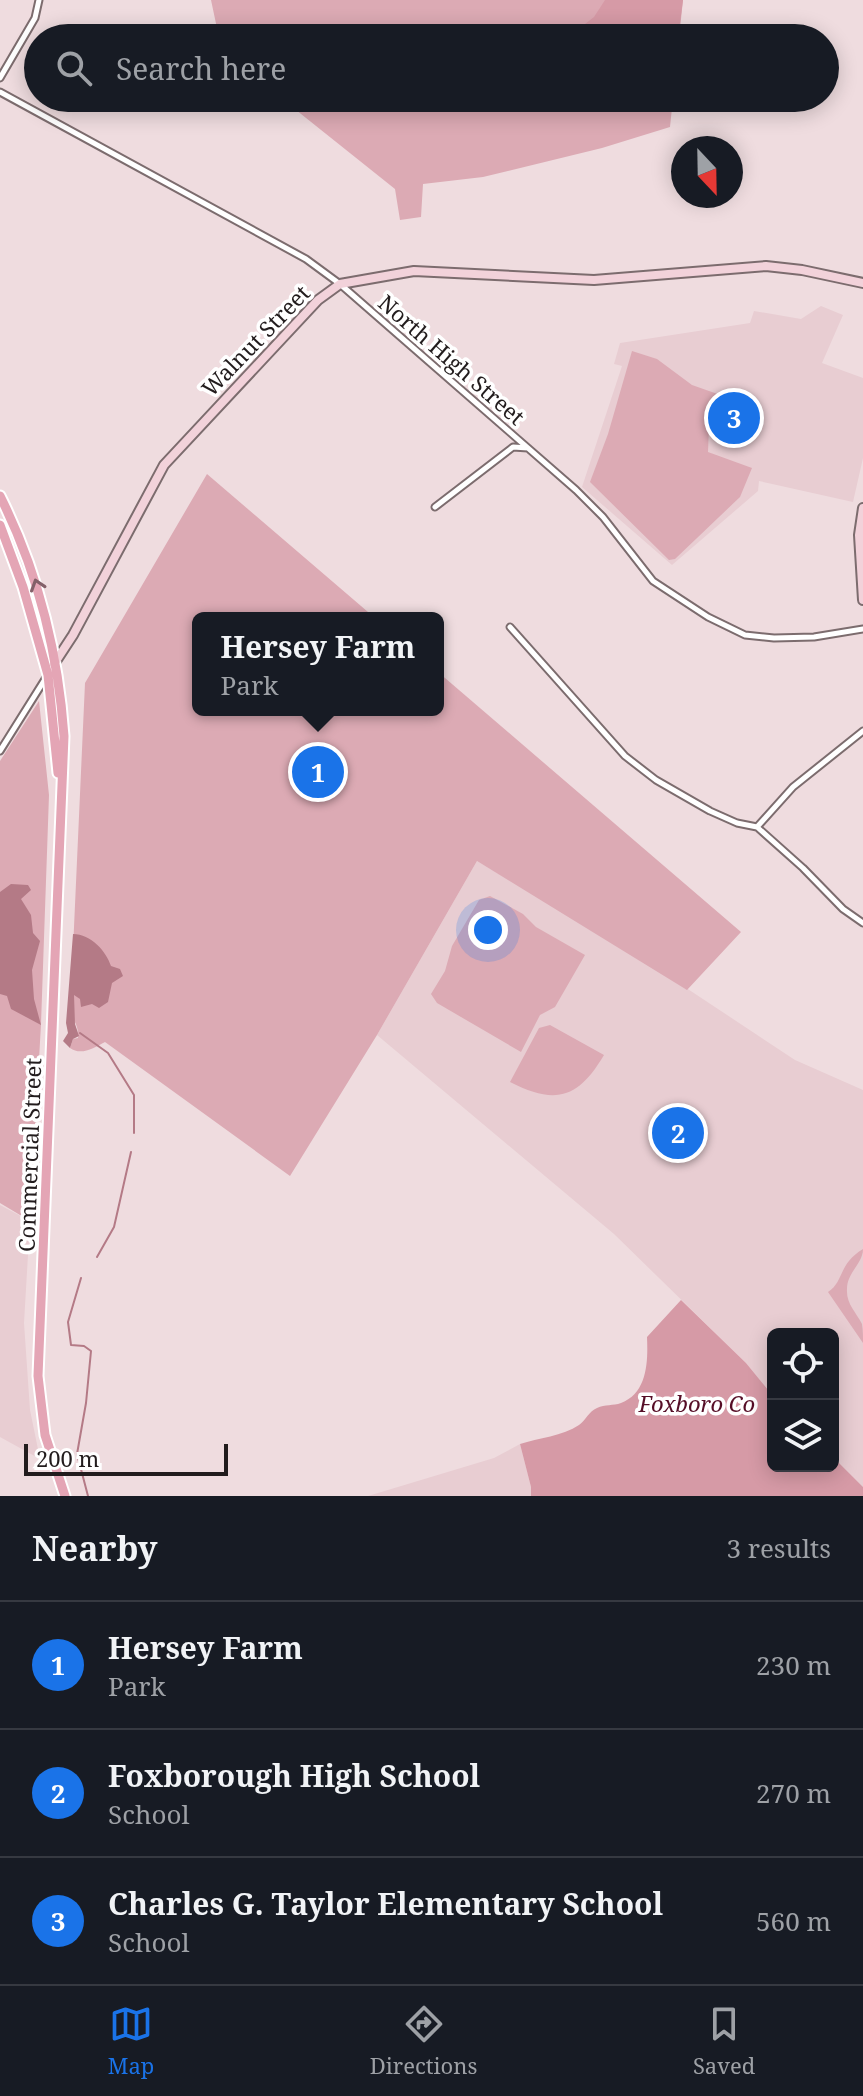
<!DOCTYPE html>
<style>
body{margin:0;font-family:"Noto Serif",serif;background:#20242c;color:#f1f3f6}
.controls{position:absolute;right:24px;bottom:24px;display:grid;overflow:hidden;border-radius:12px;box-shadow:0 4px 20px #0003}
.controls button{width:72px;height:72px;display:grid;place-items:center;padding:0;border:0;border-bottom:2px solid #363941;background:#171b24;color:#f1f3f6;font:40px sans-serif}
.compass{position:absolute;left:671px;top:136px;width:72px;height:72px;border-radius:50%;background:#171b24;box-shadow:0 4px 20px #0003;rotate:158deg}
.scale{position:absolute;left:24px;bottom:20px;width:204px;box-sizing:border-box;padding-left:8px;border:4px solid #221c1d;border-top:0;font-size:22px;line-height:28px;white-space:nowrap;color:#221c1d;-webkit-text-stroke:6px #fff;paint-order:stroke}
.you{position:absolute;left:488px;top:930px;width:28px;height:28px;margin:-20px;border:6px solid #fff;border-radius:50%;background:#1a73e8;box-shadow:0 0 0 12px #1a73e833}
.badge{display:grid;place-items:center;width:52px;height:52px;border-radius:50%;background:#1a73e8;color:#fff;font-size:26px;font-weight:700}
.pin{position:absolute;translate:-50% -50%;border:4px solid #fff;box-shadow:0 2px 8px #0006}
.popup{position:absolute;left:192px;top:612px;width:252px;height:104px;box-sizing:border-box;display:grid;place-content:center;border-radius:12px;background:#171b24;filter:drop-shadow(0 2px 6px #0005);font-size:26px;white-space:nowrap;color:#9ea1a6}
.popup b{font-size:30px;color:#f1f3f6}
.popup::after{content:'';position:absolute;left:50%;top:100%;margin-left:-16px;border:16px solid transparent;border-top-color:#171b24}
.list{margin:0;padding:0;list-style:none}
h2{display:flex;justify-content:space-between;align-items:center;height:104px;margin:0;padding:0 32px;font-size:34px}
h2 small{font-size:26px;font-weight:400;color:#9ea1a6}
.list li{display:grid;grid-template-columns:52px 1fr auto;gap:24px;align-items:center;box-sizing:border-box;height:128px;padding:0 32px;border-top:2px solid #363941}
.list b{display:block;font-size:30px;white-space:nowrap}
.list p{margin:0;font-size:26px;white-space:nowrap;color:#9ea1a6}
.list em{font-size:26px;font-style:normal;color:#9ea1a6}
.icon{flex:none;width:44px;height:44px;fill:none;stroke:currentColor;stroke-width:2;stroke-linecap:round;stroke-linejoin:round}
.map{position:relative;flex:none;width:863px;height:1496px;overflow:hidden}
.search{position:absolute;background:#171b24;box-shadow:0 4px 20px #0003;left:24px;right:24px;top:24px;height:88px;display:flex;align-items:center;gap:20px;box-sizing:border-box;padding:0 28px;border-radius:44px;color:#9ea1a6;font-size:30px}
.sheet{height:488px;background:#171b24}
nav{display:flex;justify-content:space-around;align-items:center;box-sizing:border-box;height:112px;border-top:2px solid #363941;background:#171b24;font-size:22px;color:#9ea1a6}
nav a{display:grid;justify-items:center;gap:4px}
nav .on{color:#1a73e8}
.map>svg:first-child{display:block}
.built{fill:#e8cdd2}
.green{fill:#dcaab4}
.forest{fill:#d69aa6}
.water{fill:#b47a86}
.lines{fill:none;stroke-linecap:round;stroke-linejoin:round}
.stream{stroke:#b47a86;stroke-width:2}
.street-casing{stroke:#7c6c6e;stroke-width:9}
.secondary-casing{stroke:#7c6c6e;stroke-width:12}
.primary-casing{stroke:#fff;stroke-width:13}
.street{stroke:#fff;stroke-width:5}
.secondary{stroke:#f2d2da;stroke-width:8}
.primary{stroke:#e4a5b5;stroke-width:9}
.oneway{stroke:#836069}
.labels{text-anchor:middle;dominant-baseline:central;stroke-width:7;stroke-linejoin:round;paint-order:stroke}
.street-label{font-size:22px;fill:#221c1d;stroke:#fff}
.park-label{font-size:22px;font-style:italic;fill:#560e27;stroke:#fff}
</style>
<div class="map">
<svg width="863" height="1496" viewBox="0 0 863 1496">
<rect width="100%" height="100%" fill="#efdcdf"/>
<path class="built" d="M821,306L843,315L822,363L863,378V458L853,502L759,481L758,491L672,565L582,487L622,366L614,364L620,343L750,323L754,311L801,319Z
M477,861L644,960L795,1060L863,1090V1487L833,1457V1334H773V1396L746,1363L614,1234L377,1035Z
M0,1205L30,1221L24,1323L30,1410L40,1459L0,1437Z
M520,1444L531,1487V1496H368L494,1458Z"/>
<path class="green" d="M211,0H683L679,38H222L218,33Z
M281,98H673L670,127L602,148L483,177L423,184L421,217L400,220L395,189Z
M632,351L657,359L692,385L726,397L723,407L714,403L710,418L719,421L717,428L709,426L708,452L752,468L740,497L675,559L669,560L590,482L608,434Z
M207,474L375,618H198V710H438V672L741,932L687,990L477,861L377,1035L290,1176L105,1042C94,1048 81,1056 70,1048L73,1039L78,1038C79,1030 76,1021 70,1016L85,683Z
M39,701L49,795L41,1024L30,1221L0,1203V761Z
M490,896L523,914L536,927L585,955L555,1007L540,1015L521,1052L437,1003L431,994L445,971L452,946L479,900Z
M550,1025L604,1055C578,1099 555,1105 510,1082L539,1028Z
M863,1249C863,1264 847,1272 847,1289C846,1304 856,1312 862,1324C863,1330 863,1337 863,1343L828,1292C844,1282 838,1264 863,1249Z"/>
<path class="forest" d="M605,0H683L679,30L627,38H567L594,17Z
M681,1300L746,1363L773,1396V1466H833V1457L863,1487V1496H531V1487L520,1444C538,1438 563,1436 579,1425C586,1420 589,1411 597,1408C605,1404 613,1406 621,1403C648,1393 648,1360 647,1337Z"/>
<path class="water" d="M11,884L28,885L31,890L21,899L31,915L33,933L40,941L32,970L34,999L41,1025L11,1009L7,996L0,994V892Z
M73,934C91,934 106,951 111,966L120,969L123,976L112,983L108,1002L99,1008L92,1004L81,1007L80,999L74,995L75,1024L79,1036L73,1039L70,1048L63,1041L68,1033L66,1023Z"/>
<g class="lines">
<path class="stream" d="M80,1033L108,1053L134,1095V1133
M97,1257L114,1227L131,1152
M81,1278L68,1322L71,1345L84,1346L91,1351L86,1403L77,1454L88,1496"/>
<defs>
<path id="street" d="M0,78L35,18L39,0
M0,92L306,259L340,284L576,490L603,517L653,581L708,617L745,635L774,638L814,637L863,629
M435,507L513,447L528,448
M510,627L625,756L656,780L710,811L737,823L757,827L803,868L843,909L863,923
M0,751L47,676
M757,827L793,787L863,731"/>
<path id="secondary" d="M863,508L859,535L863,600
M54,664L73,635L164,465L318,300L340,284L414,271L594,280L766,266L802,270L863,283"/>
<path id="primary" d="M0,496C38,572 58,651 64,736L38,1376L45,1435L65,1496
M0,525L23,587L48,675L58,773"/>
</defs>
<use href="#street" class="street-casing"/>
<use href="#secondary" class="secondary-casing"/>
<use href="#primary" class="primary-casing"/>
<use href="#street" class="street"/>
<use href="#secondary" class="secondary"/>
<use href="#primary" class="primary"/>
</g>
<defs><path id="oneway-chevron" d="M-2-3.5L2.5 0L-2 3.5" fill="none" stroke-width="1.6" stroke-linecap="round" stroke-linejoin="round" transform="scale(2)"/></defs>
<use class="oneway" href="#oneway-chevron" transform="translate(37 585) rotate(-108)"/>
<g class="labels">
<g class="street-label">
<text transform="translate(255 340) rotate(-46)">Walnut Street</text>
<text transform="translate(452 359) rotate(41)">North High Street</text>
<text transform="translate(29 1155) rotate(-88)">Commercial Street</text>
</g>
<g class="park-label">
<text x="697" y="1403">Foxboro Co</text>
</g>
</g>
</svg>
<div class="controls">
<button><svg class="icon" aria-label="locate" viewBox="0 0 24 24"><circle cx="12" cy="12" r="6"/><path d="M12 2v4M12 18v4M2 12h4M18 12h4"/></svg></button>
<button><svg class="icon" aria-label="layers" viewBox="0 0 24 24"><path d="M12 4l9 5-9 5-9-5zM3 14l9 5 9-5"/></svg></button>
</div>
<svg class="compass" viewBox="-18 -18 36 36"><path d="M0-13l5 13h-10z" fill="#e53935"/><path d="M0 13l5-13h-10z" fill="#9ea1a6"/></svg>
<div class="scale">200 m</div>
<div class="you"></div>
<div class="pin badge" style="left:318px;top:772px">1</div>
<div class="popup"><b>Hersey Farm</b>Park</div>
<div class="pin badge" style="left:678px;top:1133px">2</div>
<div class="pin badge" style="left:734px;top:418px">3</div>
<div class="search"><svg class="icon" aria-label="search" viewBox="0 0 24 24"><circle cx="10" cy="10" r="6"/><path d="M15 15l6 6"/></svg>Search here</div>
</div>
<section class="sheet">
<h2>Nearby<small>3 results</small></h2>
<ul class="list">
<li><span class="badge">1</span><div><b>Hersey Farm</b><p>Park</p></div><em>230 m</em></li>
<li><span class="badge">2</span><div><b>Foxborough High School</b><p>School</p></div><em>270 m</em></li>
<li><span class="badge">3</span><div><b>Charles G. Taylor Elementary School</b><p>School</p></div><em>560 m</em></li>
</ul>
</section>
<nav>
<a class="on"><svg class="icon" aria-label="map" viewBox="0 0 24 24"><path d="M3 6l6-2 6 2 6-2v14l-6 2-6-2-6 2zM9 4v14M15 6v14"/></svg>Map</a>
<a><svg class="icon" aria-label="directions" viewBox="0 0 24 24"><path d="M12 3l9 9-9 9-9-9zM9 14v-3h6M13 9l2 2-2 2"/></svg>Directions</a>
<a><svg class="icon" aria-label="saved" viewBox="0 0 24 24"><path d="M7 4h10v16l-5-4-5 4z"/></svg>Saved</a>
</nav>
